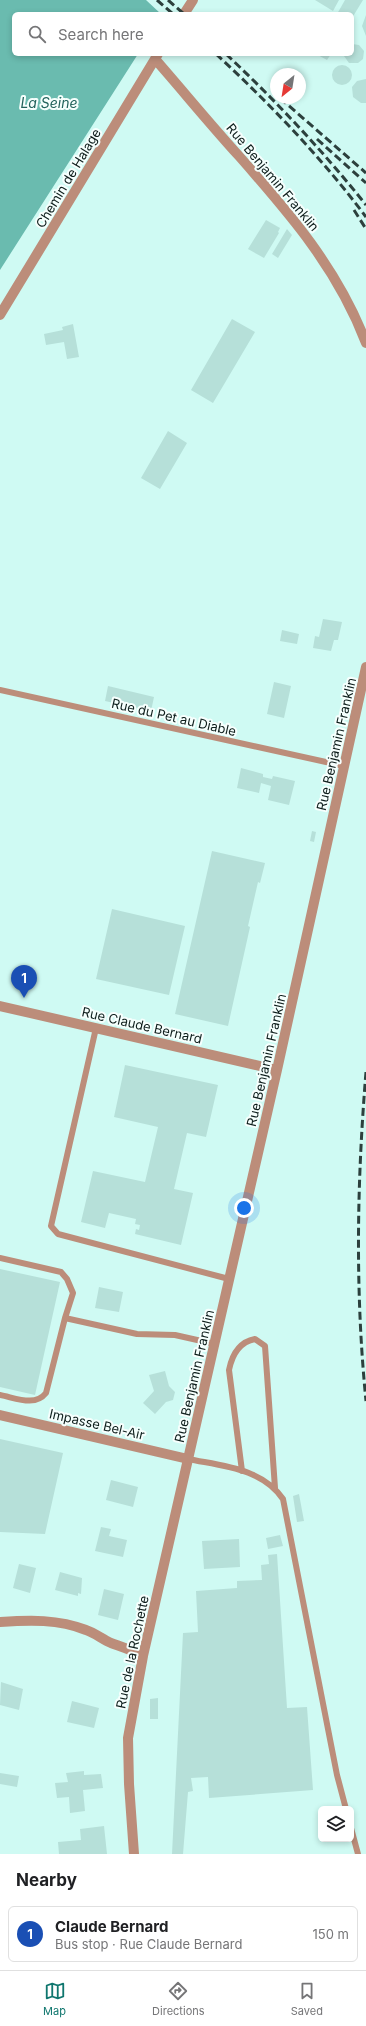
<!DOCTYPE html>
<meta charset="utf-8">
<style>
body{margin:0;font-family:Inter,sans-serif;background:#f6f6f6;color:#202124}
.controls{position:absolute;right:12px;bottom:12px;display:grid;overflow:hidden;border-radius:6px;box-shadow:0 2px 6px #0003}
.controls button{width:36px;height:36px;display:grid;place-items:center;padding:0;border:0;border-bottom:1px solid #e0e0e0;background:#fff;color:#202124;font:20px sans-serif}
.compass{position:absolute;left:270px;top:68px;width:36px;height:36px;border-radius:50%;background:#fff;box-shadow:0 2px 6px #0003;rotate:210deg}
.you{position:absolute;left:244px;top:1208px;width:14px;height:14px;margin:-10px;border:3px solid #fff;border-radius:50%;background:#1a73e8;box-shadow:0 0 0 6px #1a73e833}
.badge{display:grid;place-items:center;width:26px;height:26px;border-radius:50%;background:#0f766e;color:#fff;font-size:13px;font-weight:700}
.pin{position:absolute;translate:-50% -33px;filter:drop-shadow(0 1px 2px #0008)}
.pin::after{content:'';position:absolute;top:21px;width:14px;height:12px;background:inherit;clip-path:polygon(0 0,100% 0,50% 100%)}
.list{margin:0;padding:0;list-style:none}
h2{display:flex;justify-content:space-between;align-items:center;height:52px;margin:0;padding:0 16px;font-size:17px}
h2 small{font-size:13px;font-weight:400;color:#757577}
.list li{display:grid;grid-template-columns:26px 1fr auto;gap:12px;align-items:center;box-sizing:border-box;height:56px;margin:0 8px 8px;padding:0 8px;border:1px solid #e0e0e0;border-radius:6px}
.list b{display:block;font-size:15px;white-space:nowrap}
.list p{margin:0;font-size:13px;white-space:nowrap;color:#757577}
.list em{font-size:13px;font-style:normal;color:#757577}
.icon{flex:none;width:22px;height:22px;fill:none;stroke:currentColor;stroke-width:2;stroke-linecap:round;stroke-linejoin:round}
.map{position:relative;flex:none;width:366px;height:1854px;overflow:hidden}
.search{position:absolute;background:#fff;box-shadow:0 2px 6px #0003;left:12px;right:12px;top:12px;height:44px;display:flex;align-items:center;gap:10px;box-sizing:border-box;padding:0 14px;border-radius:6px;color:#757577;font-size:15px}
.sheet{height:116px;background:#fff}
nav{display:flex;justify-content:space-around;align-items:center;box-sizing:border-box;height:56px;border-top:1px solid #e0e0e0;background:#fff;font-size:11px;color:#757577}
nav a{display:grid;justify-items:center;gap:2px}
nav .on{color:#0f766e}
.map>svg:first-child{display:block}
.water{fill:#6abbaf}
.pier{fill:#cffaf3}
.building{fill:#b6e0d9}
.lines{fill:none;stroke-linecap:round;stroke-linejoin:round}
.service{stroke:#bc8d7a;stroke-width:6}
.minor{stroke:#bc8d7a;stroke-width:10}
.rail{stroke:#2c403d;stroke-width:3;stroke-dasharray:8 4;stroke-linecap:butt}
.labels{text-anchor:middle;dominant-baseline:central;stroke-width:4;stroke-linejoin:round;paint-order:stroke}
.street-label{font-size:13px;fill:#0d1d1b;stroke:#f6fffd}
.water-label{font-size:14px;font-style:italic;fill:#22635c;stroke:#f6fffd}
</style>
<div class="map">
<svg width="366" height="1854" viewBox="0 0 366 1854">
<rect width="100%" height="100%" fill="#cffaf3"/>
<path class="water" d="M0,0H172L163,14H14V54H138L0,270Z"/>
<path class="pier" d="M146,0H174L165,14H161Z"/>
<path class="building" d="M315,0H339L333,11Z
M345,0H363L352,18V14H337Z
M366,15V36L362,26Z
M352,44L359,45L364,51L363,59L358,63H349L344,56V54H352Z
M316,54H331L327,60Z
M332 75a10 10 0 1 1 20 0a10 10 0 1 1-20 0Z
M366,79V103H361L353,97L352,87L357,81Z
M266,220L280,228L278,232L279,233L264,258L248,249Z
M287,229L292,235L278,258L272,254Z
M232,319L255,332L213,403L191,390Z
M73,324L79,357L67,359L64,342L46,345L44,334L63,330L62,327Z
M168,431L187,443L160,489L141,478Z
M323,619L342,622L338,640H334L331,651L313,648L315,636L319,637Z
M282,630L299,634L297,644L280,641Z
M274,682L291,686L284,718L267,714Z
M108,686L154,697L151,711L105,701Z
M241,768L263,774V777L272,779L273,776L295,781L289,805L268,800L271,786L261,783L259,793L237,788Z
M312,831L316,832L314,842L310,841Z
M212,851L265,863L260,883L258,882L248,926L250,927L228,1026L175,1014Z
M112,909L185,926L169,995L96,979Z
M125,1065L218,1085L206,1137L187,1133L174,1189L193,1193L181,1245L135,1234L136,1229L139,1230L140,1225L135,1224L136,1219L109,1213L105,1228L81,1222L93,1171L145,1182L158,1127L114,1117Z
M0,1269L60,1282L35,1395L0,1387Z
M99,1287L123,1292L119,1312L95,1308Z
M165,1371L169,1386L175,1392L173,1400L166,1402L155,1414L143,1403L154,1391L149,1375Z
M0,1439L63,1453L45,1534L0,1532Z
M111,1480L138,1487L133,1507L106,1500Z
M299,1494L304,1521L297,1522L293,1496Z
M101,1527L111,1529L109,1536L127,1540L123,1557L95,1551Z
M280,1535L283,1546L268,1549L266,1538Z
M239,1539L240,1567L204,1569L202,1541Z
M277,1554L287,1708L307,1707L313,1790L209,1798L208,1777L191,1778L193,1791L188,1792L183,1854H172L183,1633L198,1632L196,1591L237,1588V1581L262,1580L261,1565L269,1564L268,1555Z
M19,1564L36,1568L30,1593L13,1588Z
M60,1572L82,1578L81,1594L78,1593V1596L55,1590Z
M104,1589L124,1594L118,1620L98,1615Z
M1,1682L23,1689L19,1710L0,1705Z
M158,1698V1719H150V1699Z
M72,1701L99,1708L94,1728L67,1722Z
M84,1771V1775L101,1774L103,1788L83,1790L85,1811L70,1813L69,1797L57,1798L55,1783L68,1782L66,1773Z
M0,1773L19,1776L17,1787L0,1784Z
M104,1826L107,1854H59L58,1842L81,1840L80,1829Z"/>
<g class="lines">
<path class="service" d="M0,690L344,766
M96,1028L51,1226L58,1234L229,1279
M0,1258L61,1272L67,1279L73,1293L65,1318
M0,1395C16,1398 35,1407 46,1393L65,1318L137,1334L175,1335L215,1344
M188,1459C222,1466 262,1468 283,1499L337,1775L346,1809
M242,1471L229,1370C232,1355 239,1342 255,1339L265,1346L275,1488
M351,1828L358,1854"/>
<path class="minor" d="M184,14L193,0
M155,59C183,91 210,124 239,156C290,214 338,269 366,343
M0,315L158,54
M0,1006L277,1070
M0,1415L188,1459
M0,1622C30,1620 58,1619 86,1630C95,1633 102,1639 111,1643C122,1647 132,1650 143,1656
M134,1854L129,1784L128,1738L143,1656L277,1070L366,667"/>
<path class="rail" d="M157,0L173,14
M168,0L184,14
M216,54C270,104 322,158 366,217
M226,54C276,101 323,151 366,205
M280,98L366,173
M317,139L366,183
M354,210L366,229
M366,1072C357,1181 355,1291 366,1401"/>
</g>
<g class="labels">
<g class="street-label">
<text transform="translate(273 177) rotate(50)">Rue Benjamin Franklin</text>
<text transform="translate(68 178) rotate(-59)">Chemin de Halage</text>
<text transform="translate(174 717) rotate(13)">Rue du Pet au Diable</text>
<text transform="translate(336 744) rotate(-77)">Rue Benjamin Franklin</text>
<text transform="translate(142 1025) rotate(13)">Rue Claude Bernard</text>
<text transform="translate(266 1060) rotate(-77)">Rue Benjamin Franklin</text>
<text transform="translate(194 1376) rotate(-77)">Rue Benjamin Franklin</text>
<text transform="translate(97 1424) rotate(13)">Impasse Bel-Air</text>
<text transform="translate(132 1652) rotate(-78)">Rue de la Rochette</text>
</g>
<g class="water-label">
<text x="49" y="102">La Seine</text>
</g>
</g>
</svg>
<div class="controls">
<button><svg class="icon" aria-label="layers" viewBox="0 0 24 24"><path d="M12 4l9 5-9 5-9-5zM3 14l9 5 9-5"/></svg></button>
</div>
<svg class="compass" viewBox="-18 -18 36 36"><path d="M0-13l5 13h-10z" fill="#e53935"/><path d="M0 13l5-13h-10z" fill="#757577"/></svg>
<div class="you"></div>
<div class="pin badge" style="left:24px;top:998px;background:#1a4fb4">1</div>
<div class="search"><svg class="icon" aria-label="search" viewBox="0 0 24 24"><circle cx="10" cy="10" r="6"/><path d="M15 15l6 6"/></svg>Search here</div>
</div>
<section class="sheet">
<h2>Nearby<small></small></h2>
<ul class="list">
<li><span class="badge" style="background:#1a4fb4">1</span><div><b>Claude Bernard</b><p>Bus stop · Rue Claude Bernard</p></div><em>150 m</em></li>
</ul>
</section>
<nav>
<a class="on"><svg class="icon" aria-label="map" viewBox="0 0 24 24"><path d="M3 6l6-2 6 2 6-2v14l-6 2-6-2-6 2zM9 4v14M15 6v14"/></svg>Map</a>
<a><svg class="icon" aria-label="directions" viewBox="0 0 24 24"><path d="M12 3l9 9-9 9-9-9zM9 14v-3h6M13 9l2 2-2 2"/></svg>Directions</a>
<a><svg class="icon" aria-label="saved" viewBox="0 0 24 24"><path d="M7 4h10v16l-5-4-5 4z"/></svg>Saved</a>
</nav>
